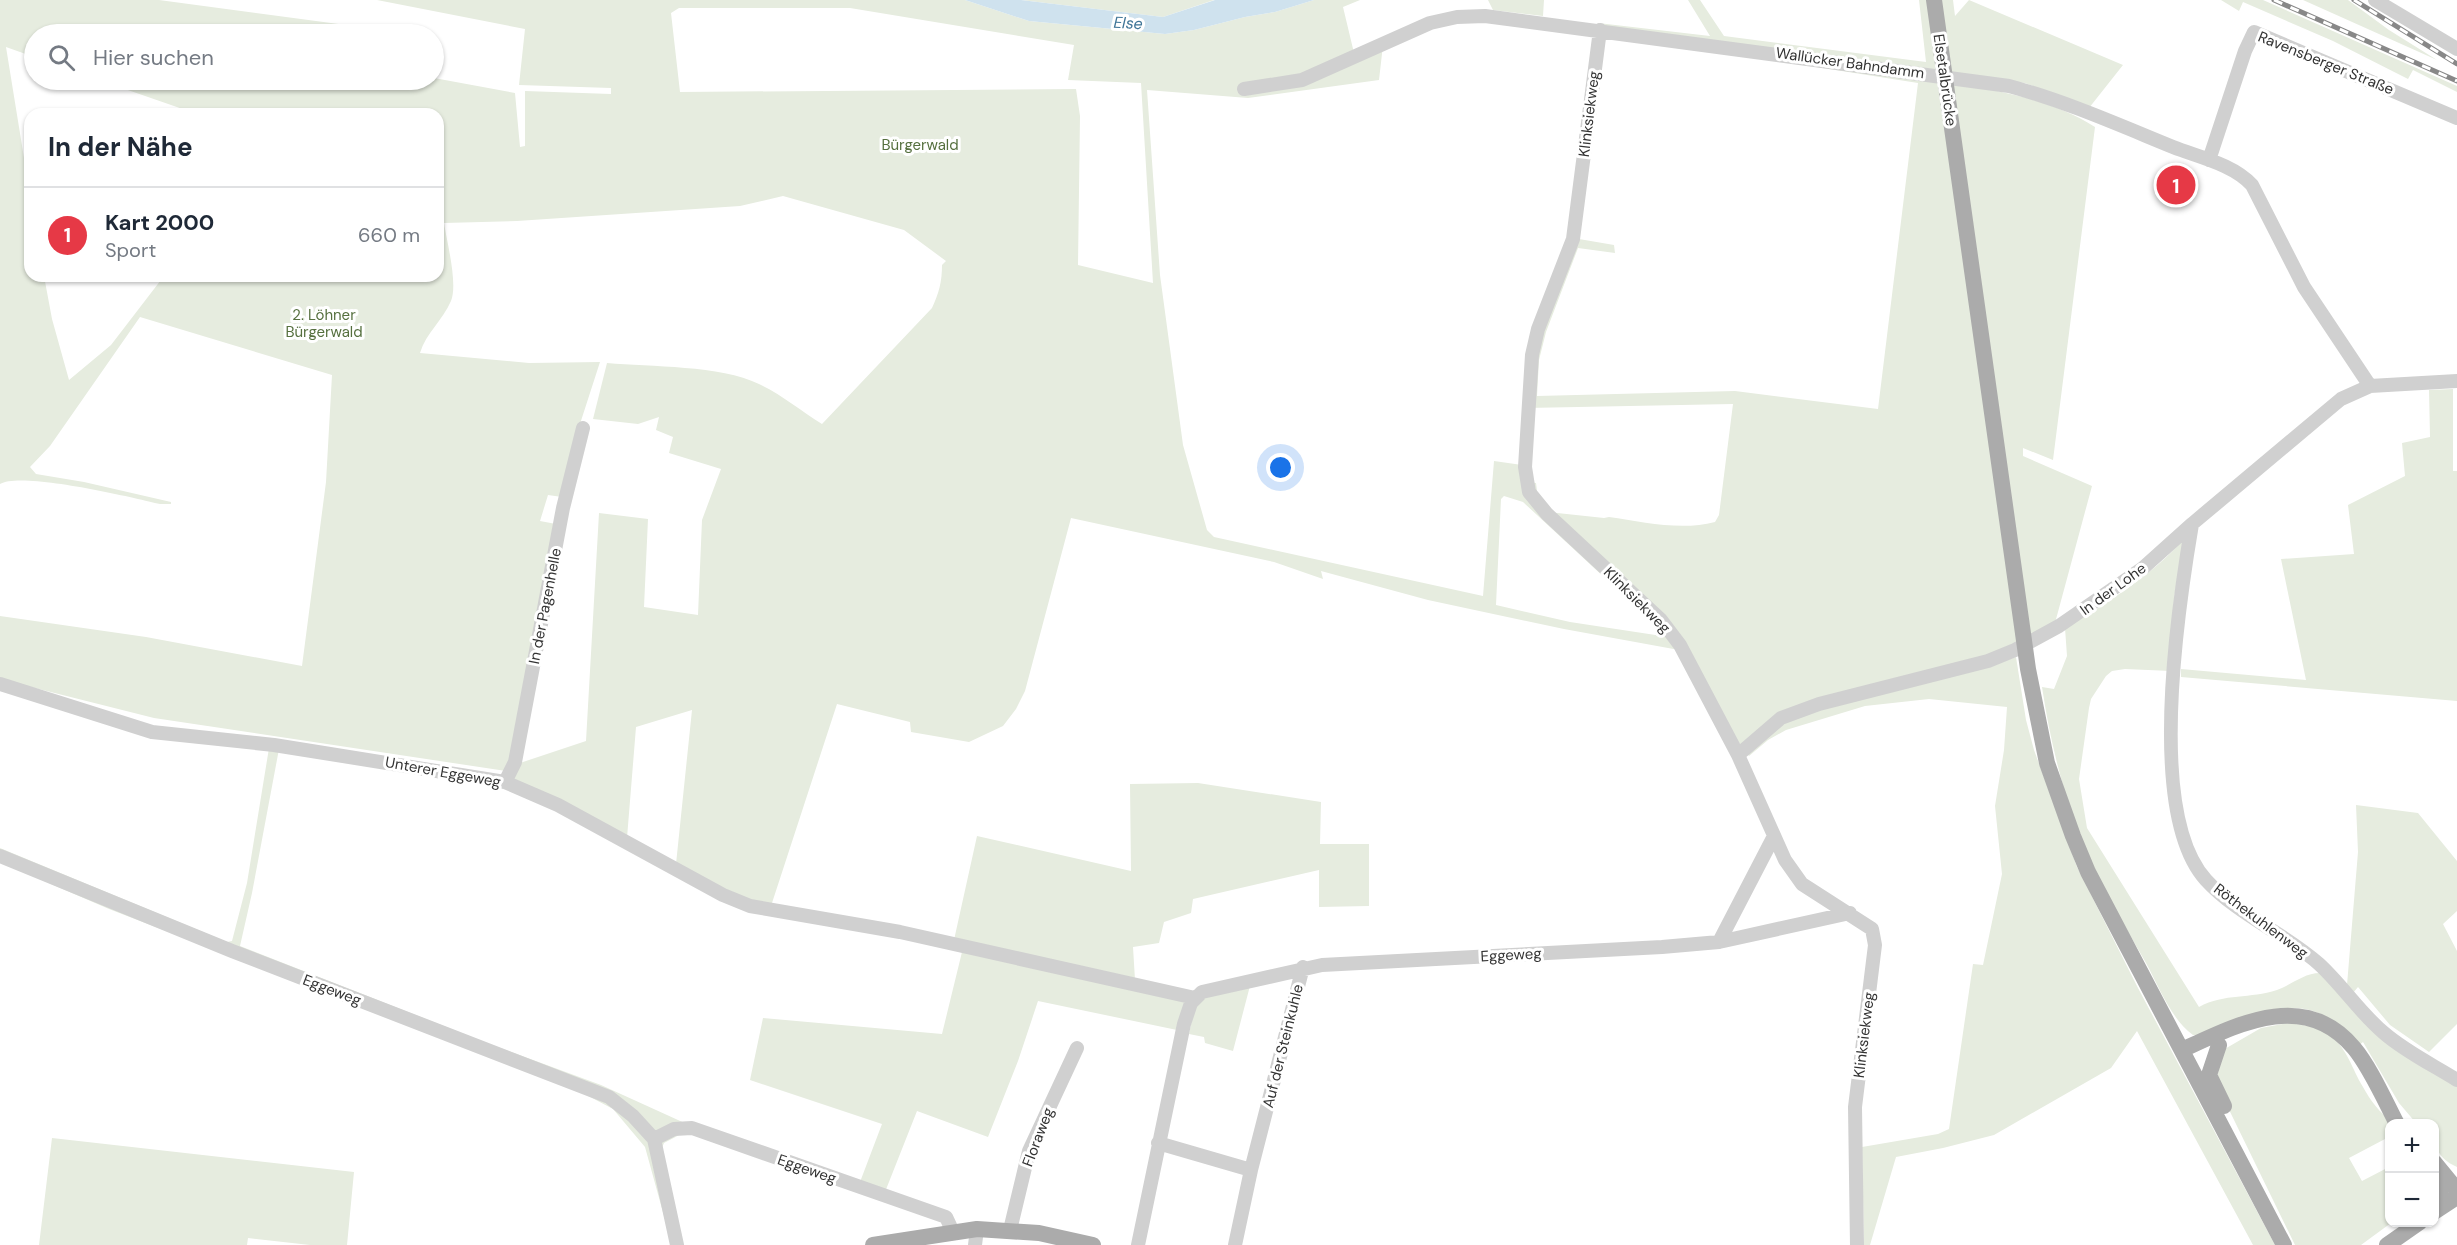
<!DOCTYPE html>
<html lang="de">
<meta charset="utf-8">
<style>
body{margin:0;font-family:"DM Sans",sans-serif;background:#f2f2f3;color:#1f2937}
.controls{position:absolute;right:18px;bottom:18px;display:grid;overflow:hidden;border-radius:12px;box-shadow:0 2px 4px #0004}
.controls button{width:54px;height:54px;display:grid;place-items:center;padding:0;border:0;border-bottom:2px solid #e0e1e3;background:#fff;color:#1f2937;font:30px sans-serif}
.you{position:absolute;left:1281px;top:468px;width:21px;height:21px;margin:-15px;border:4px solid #fff;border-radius:50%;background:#1a73e8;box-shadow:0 0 0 9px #1a73e833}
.badge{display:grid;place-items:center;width:39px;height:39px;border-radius:50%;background:#e63946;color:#fff;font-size:20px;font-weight:700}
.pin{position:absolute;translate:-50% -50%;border:3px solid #fff;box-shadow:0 2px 6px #0006}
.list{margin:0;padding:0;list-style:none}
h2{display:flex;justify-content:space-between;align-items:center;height:78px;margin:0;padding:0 24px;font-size:26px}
h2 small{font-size:20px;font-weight:400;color:#747a83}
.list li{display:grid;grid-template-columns:39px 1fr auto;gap:18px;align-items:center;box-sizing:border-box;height:96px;padding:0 24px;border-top:2px solid #e0e1e3}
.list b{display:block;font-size:22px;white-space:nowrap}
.list p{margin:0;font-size:20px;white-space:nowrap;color:#747a83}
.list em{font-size:20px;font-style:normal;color:#747a83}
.icon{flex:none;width:33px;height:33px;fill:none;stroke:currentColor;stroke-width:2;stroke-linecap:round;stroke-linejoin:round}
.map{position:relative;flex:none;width:2457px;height:1245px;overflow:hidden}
.search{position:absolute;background:#fff;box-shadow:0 2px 4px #0004;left:24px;top:24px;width:420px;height:66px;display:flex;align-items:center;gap:15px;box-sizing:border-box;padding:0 21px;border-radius:33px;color:#747a83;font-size:22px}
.panel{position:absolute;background:#fff;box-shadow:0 2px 4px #0004;left:24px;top:108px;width:420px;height:174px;border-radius:18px}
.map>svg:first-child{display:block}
.green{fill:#e6ecdf;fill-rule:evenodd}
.water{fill:#cfe2ee}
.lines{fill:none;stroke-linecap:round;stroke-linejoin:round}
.minor{stroke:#d0d0d0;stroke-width:14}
.major{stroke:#ababab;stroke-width:16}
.rail-casing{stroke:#888;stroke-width:5}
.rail{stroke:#fff;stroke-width:3;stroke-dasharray:9;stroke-linecap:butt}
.labels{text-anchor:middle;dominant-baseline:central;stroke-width:6;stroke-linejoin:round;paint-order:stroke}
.street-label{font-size:15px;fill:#333;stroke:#fff}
.park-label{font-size:15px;fill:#56703f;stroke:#fff}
.water-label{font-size:16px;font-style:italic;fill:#3f7597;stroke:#fff}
</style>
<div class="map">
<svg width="2457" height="1245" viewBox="0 0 2457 1245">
<rect width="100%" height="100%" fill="#fff"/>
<path class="green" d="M0,0H159L376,29L380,34H34V57L6,47L30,195V276H44L52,319L69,380L111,345L164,276H438V114H197L99,80L434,78L515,93L520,147L525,146V91L611,94V88L519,85L525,29L377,0H965L1029,21L1165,34L1194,30L1245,17L1275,12L1314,0H1360L1343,7L1354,53L1383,45L1379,80L1248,98L1147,90L1160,275L1183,445L1207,530L1214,537L1483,596L1494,461L1522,465L1525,482L1536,483L1538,498L1548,512L1604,518L1609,517C1643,522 1681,531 1715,522L1719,515L1733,404L1526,408L1530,354L1571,238L1598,23L1710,36L1688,0H1700L1724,36L1926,62L1919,0H1953L1955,16L1969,0L2123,65L2089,108L2025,83L1985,79L1986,89C2025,96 2062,106 2095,127L2053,460L2023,448V456L2092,486L2055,623L1996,664L2016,657L2026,720L2034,750L2077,867L2138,988L2275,1245H2253L2137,1031L2111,1068L1994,1135L1943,1148L1896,1157L1870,1245H1864L1862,1147L1938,1134L1949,1129L1973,964L1983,965L2002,874L1995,806L2004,750L2007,707L1929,699L1865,706L1786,730L1768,740L1749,756L1731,732L1690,652L1564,629L1428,600L1321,571L1323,579L1274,562L1071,518L1025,691L1016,709L1003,726L969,742L911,732L910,722L837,704L771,906L954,940L977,836L1131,871L1130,784L1198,783L1321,802L1320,844H1369V906L1319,907V870L1193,899L1191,913L1164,922L1159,943L1133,947L1135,980L1192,991L1177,1030L1038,1001L1018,1061L988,1137L917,1111L885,1192L860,1182L882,1124L750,1080L763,1018L942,1034L962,952L900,937L765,913L554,808L506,789L279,749L252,893L240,946L487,1043L601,1085L689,1125L683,1133L664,1143L661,1150L675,1214L664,1216L645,1147L613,1109L577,1090L109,909L0,862V848L227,942L232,941L247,883L269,748L187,742L0,689V616L146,637L302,666L326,482L332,375L140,317L50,446L30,467L36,474L84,482L171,502V504H160C131,497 21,471 0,484ZM679,8H850L1074,45L1068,80L1141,83L1153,283L1078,265L1080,116L1076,89L680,92L671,13ZM1614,35L1918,83L1878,409L1735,391L1537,396L1539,360L1546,332L1578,248L1615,253L1614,245L1579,239L1602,44L1607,38ZM783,196L904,230L946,261L942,265C942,282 939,293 932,308L822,424C801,411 781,394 759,384C720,365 651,367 607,363L593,419L638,424L659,417L656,430L673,437L669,453L721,469L702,520L698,615L644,607L648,519L599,513L586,741L517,764L510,779L153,726L11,682L154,718L506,771L513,757L556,524L540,521L548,495L562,497L579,427L600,362L529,363L420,353C426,333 443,320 451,301C458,284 447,242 444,223L517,221L740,206ZM1504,496L1523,502L1648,618L1662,636L1570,622L1496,605L1501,499ZM692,710L676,864L627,838L636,727Z
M1021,0H1214L1163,17Z
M1488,0H1544L1543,16L1493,10Z
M2221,0H2263L2457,86V92L2413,70L2408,79L2333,41L2243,2L2239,11Z
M2303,0H2348L2389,30L2437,60Z
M2453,389V471H2457V701L2181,677V669L2306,680L2281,559L2354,554L2348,505L2405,476L2402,443L2430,437L2429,390Z
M2185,538L2174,598L2171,671L2125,669L2112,671L2106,676L2091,699L2089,708L2079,779L2087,828L2199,1007C2225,993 2250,999 2277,990C2291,985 2304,973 2320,973L2457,1086V1167C2435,1157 2435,1145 2434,1124L2416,1123L2399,1103L2363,1042L2358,1046C2349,1038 2341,1028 2331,1020C2292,992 2241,1020 2203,1035H2193C2171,1019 2159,987 2146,963C2130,935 2114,908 2099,879C2069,819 2052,753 2042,687L2054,689L2067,656L2065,628C2109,602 2151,576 2185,538Z
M2356,805L2418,813L2457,861V911L2443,924L2457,951V1024L2429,1052L2390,1025L2358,987L2353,993L2347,985L2358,852Z
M1251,982L1233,1051L1205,1043L1204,1037L1189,1034L1196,1000Z
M2288,1023C2302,1025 2320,1026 2331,1036C2348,1050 2352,1069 2363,1087C2370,1100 2380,1113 2392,1122L2390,1124L2389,1144L2385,1139L2349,1158L2362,1181L2389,1167L2390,1222L2391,1223L2361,1245H2295L2216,1083L2223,1050L2261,1028Z
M52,1138L354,1172L347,1245H310L248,1238L247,1245H39Z"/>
<path class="water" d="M965,0H1021L1163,17L1215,0H1314L1275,12L1245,17L1194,30L1165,34L1029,21Z"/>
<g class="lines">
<path class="minor" d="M2375,0L2457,49
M1600,30L1573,239L1538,329L1532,355L1525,467L1529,492L1547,514L1661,620L1680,645L1738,755L1785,860L1802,884L1872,929L1875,945L1855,1107L1857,1245
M1244,89L1302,80L1430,23L1457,17L1485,16L2009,86C2065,101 2119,125 2173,147C2198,157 2233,164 2252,185L2304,287L2370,386
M2209,160L2245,51L2254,32L2457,118
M2192,524C2178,607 2146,814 2206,880C2237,914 2284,933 2319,964C2342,985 2360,1013 2384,1033C2406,1052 2433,1065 2457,1080
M0,684L152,732L274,745L505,782L558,805L723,895L750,906L900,932L1195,998
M1738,755L1781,718L1819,704L1988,661L2015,650L2059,626L2143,568L2192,524L2341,399L2370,386L2457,381
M505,782L515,762L563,508L583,428
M0,856L232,951L609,1097L633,1116L654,1139L677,1245
M1719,942L1774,836
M654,1139L674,1129L692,1128L946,1217L953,1232
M1158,1143L1251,1170
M1010,1230L1029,1151L1077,1048
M975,1245L977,1229
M1138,1245L1184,1024L1191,1003L1202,992L1322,965L1662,947L1719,942L1850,913
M1235,1245L1251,1170L1303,967"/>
<path class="major" d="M1934,0L2028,669L2047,763L2073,836L2088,872L2284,1245
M2219,1045L2209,1075L2224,1106
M2182,1050C2238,1024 2305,989 2354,1048C2370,1067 2385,1101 2397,1124
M2434,1162L2457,1190
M2434,1183L2446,1204
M2434,1212L2457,1197
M873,1245L977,1229L1039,1233L1093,1245
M2387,1245L2420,1222"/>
<defs>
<path id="rail" d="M2274,0L2457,81
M2354,0L2457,64"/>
</defs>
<use href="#rail" class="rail-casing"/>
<use href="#rail" class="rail"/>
</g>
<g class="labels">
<g class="street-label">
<text transform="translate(1850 63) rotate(8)">Wallücker Bahndamm</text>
<text transform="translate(2326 63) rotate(22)">Ravensberger Straße</text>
<text transform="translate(1945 80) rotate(82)">Elsetalbrücke</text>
<text transform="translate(1589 114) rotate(-83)">Klinksiekweg</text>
<text transform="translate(2113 589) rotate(-36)">In der Lohe</text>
<text transform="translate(1637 600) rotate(45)">Klinksiekweg</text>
<text transform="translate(545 606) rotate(-79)">In der Pagenhelle</text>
<text transform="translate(443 772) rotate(10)">Unterer Eggeweg</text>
<text transform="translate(2261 921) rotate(37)">Röthekuhlenweg</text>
<text transform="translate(1511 955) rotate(-3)">Eggeweg</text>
<text transform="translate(332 990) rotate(21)">Eggeweg</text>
<text transform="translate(1864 1035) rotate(-83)">Klinksiekweg</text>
<text transform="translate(1283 1046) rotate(-76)">Auf der Steinkuhle</text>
<text transform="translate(1038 1137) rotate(-69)">Floraweg</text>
<text transform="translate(807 1169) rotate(19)">Eggeweg</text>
</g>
<g class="park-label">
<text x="920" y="145">Bürgerwald</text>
<text x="324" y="315">2. Löhner<tspan x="324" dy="17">Bürgerwald</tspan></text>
</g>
<g class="water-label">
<text transform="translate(1128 23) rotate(3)">Else</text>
</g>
</g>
</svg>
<div class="controls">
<button>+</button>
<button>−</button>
</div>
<div class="you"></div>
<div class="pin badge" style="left:2176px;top:185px">1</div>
<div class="search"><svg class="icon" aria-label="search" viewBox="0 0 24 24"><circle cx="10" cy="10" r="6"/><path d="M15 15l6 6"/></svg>Hier suchen</div>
<section class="panel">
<h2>In der Nähe<small></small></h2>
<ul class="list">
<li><span class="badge">1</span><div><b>Kart 2000</b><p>Sport</p></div><em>660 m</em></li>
</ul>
</section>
</div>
